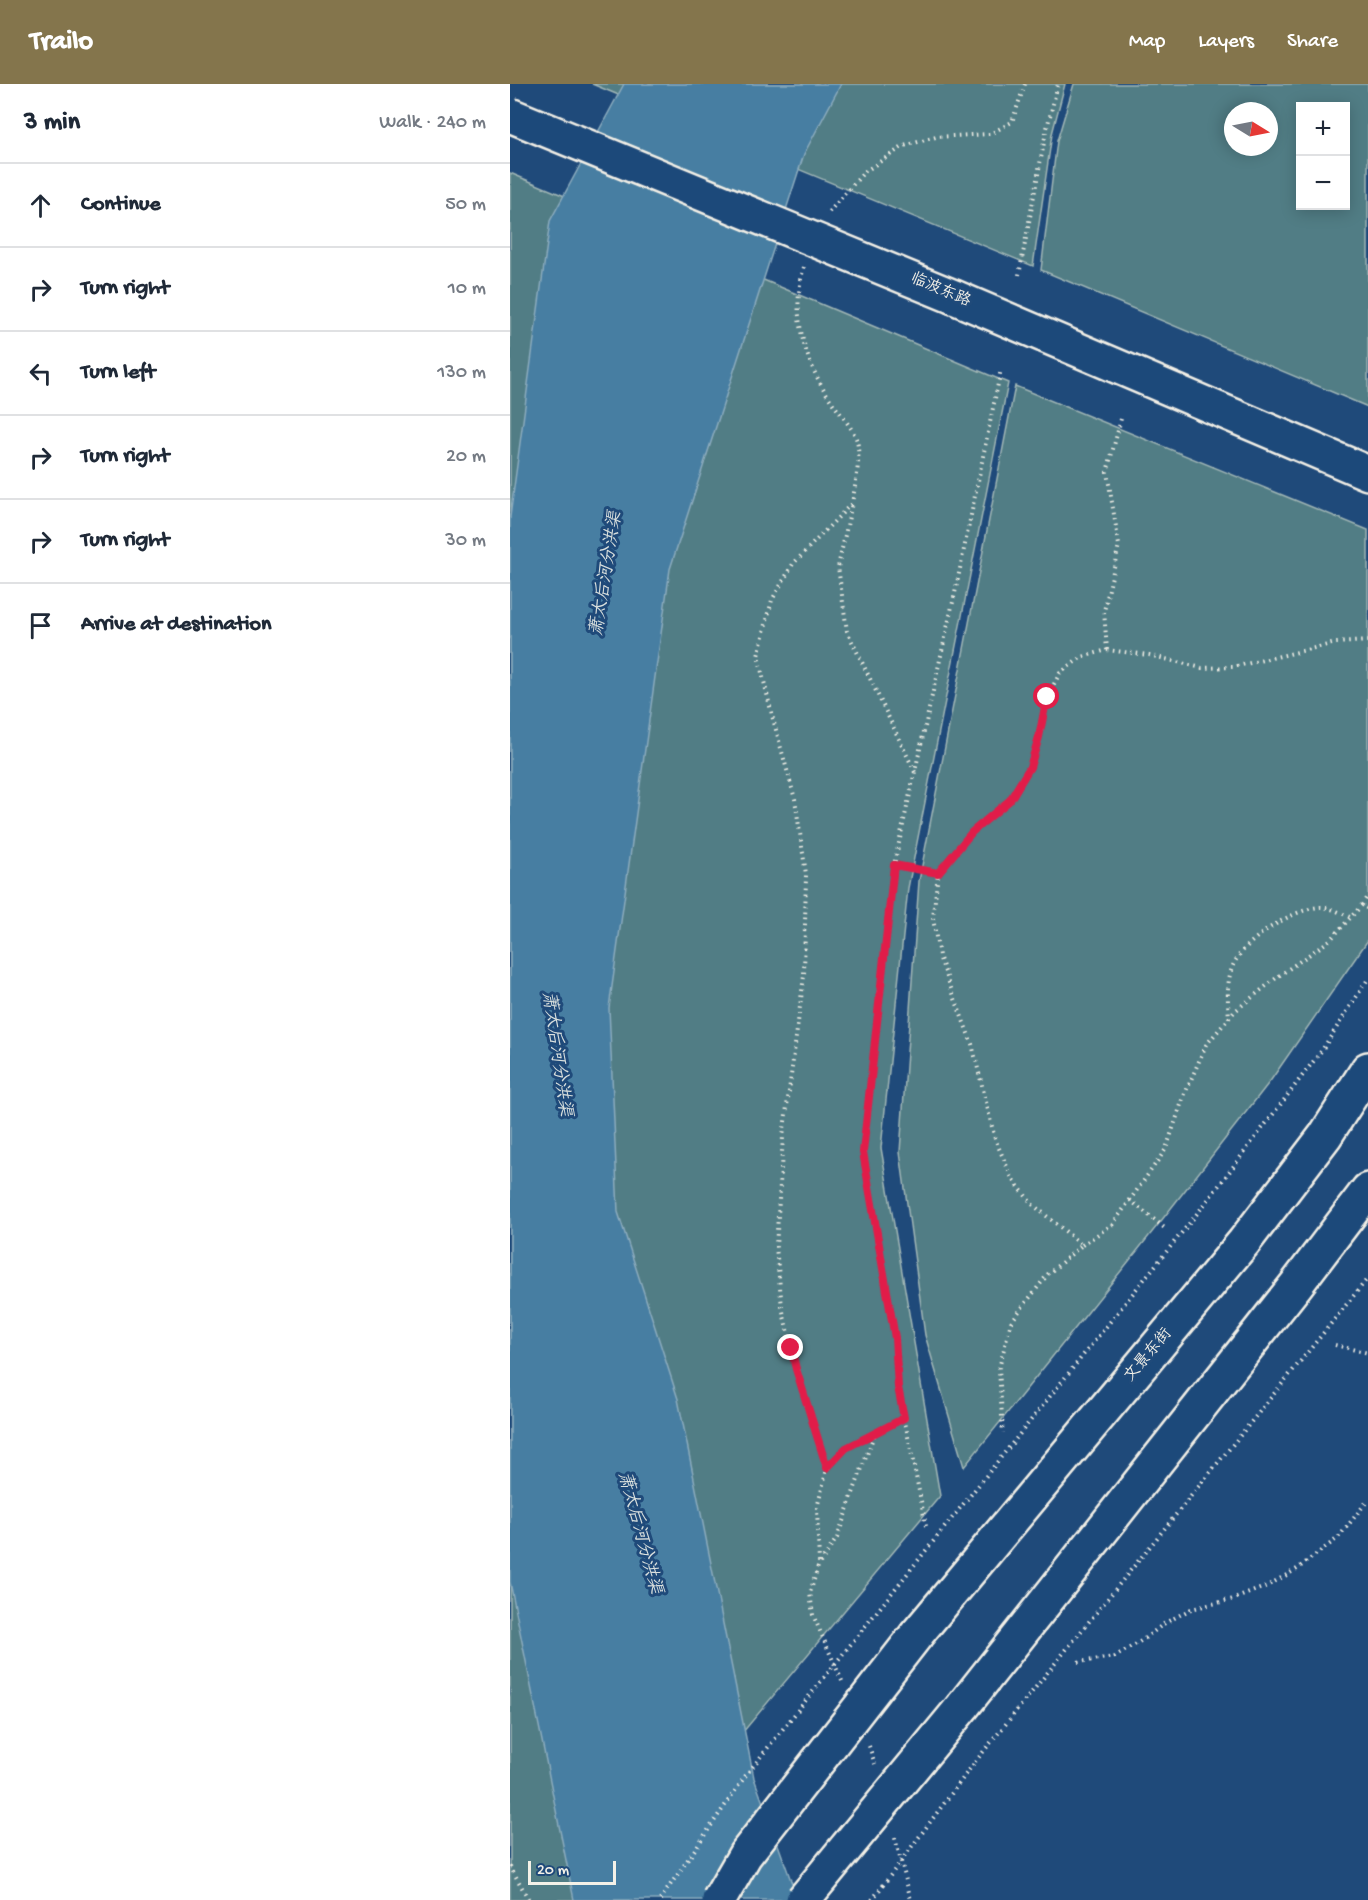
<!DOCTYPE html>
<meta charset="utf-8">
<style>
body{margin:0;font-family:"Gochi Hand","LXGW WenKai TC",sans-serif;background:#f2f2f3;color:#1f2937}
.controls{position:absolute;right:18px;top:18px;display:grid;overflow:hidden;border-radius:0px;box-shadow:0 3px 15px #0003}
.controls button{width:54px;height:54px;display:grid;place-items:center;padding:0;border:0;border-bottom:2px solid #e0e1e3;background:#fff;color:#1f2937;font:30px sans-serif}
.compass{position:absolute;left:714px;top:18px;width:54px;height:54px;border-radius:50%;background:#fff;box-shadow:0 3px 15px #0003;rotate:100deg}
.scale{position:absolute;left:18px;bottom:15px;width:88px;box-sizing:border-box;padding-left:6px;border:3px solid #f4f1e8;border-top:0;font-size:16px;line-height:21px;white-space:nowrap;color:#f4f1e8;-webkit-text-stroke:4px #1f4a7a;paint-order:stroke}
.stop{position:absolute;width:18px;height:18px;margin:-14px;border:4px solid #e11d48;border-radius:50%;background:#fff}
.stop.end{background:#e11d48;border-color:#fff;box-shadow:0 2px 6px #0008}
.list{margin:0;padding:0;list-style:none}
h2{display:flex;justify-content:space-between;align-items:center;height:78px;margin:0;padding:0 24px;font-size:26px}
h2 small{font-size:20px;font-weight:400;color:#747a83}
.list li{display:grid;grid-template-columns:39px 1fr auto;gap:18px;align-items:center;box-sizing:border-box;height:84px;padding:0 24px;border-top:2px solid #e0e1e3}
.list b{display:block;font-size:22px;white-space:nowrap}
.list em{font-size:20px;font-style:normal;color:#747a83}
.icon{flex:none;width:33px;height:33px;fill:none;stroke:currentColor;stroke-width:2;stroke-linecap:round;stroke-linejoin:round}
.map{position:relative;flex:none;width:858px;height:1816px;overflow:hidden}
header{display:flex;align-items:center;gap:36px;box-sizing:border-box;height:84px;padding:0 30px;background:#84754c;color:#fff}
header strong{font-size:28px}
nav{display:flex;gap:33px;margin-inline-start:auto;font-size:21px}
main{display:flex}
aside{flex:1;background:#fff}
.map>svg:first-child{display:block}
.green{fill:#517d85;stroke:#a2b7b6;stroke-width:1.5;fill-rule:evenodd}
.water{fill:#477ea2;stroke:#8cacbe;stroke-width:1.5}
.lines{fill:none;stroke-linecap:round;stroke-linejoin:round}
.secondary-casing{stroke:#f4f1e8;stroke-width:38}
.path{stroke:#f4f1e8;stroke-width:4;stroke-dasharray:1.5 4.5;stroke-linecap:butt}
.secondary{stroke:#1f4a7a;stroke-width:33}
.secondary-bridge-casing{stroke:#f4f1e8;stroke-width:38;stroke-linecap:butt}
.path-bridge{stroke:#f4f1e8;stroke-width:4;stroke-dasharray:1.5 4.5;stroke-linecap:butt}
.secondary-bridge{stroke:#1f4a7a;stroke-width:33}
.route{stroke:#e11d48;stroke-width:8}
.labels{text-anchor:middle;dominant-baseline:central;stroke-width:6;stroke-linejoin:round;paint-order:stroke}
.street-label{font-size:16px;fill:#f4f1e8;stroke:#1f4a7a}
.water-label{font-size:18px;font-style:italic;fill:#dae0de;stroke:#1f4a7a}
</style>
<header>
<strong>Trailo</strong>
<nav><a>Map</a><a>Layers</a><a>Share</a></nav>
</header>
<main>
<aside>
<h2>3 min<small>Walk · 240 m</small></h2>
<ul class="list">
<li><svg class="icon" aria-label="ahead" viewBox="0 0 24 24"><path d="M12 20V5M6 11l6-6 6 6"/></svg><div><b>Continue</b></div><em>50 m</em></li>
<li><svg class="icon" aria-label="right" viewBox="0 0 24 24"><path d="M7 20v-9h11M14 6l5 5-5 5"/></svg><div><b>Turn right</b></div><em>10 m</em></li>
<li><svg class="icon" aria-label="left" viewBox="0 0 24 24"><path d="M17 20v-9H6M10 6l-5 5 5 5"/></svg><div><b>Turn left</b></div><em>130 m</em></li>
<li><svg class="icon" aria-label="right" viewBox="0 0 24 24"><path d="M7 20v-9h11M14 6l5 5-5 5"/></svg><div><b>Turn right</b></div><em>20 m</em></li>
<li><svg class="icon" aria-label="right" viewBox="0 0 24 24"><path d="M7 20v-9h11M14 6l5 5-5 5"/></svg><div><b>Turn right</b></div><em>30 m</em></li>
<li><svg class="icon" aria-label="arrive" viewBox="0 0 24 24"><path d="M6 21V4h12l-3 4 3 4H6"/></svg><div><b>Arrive at destination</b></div></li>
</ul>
</aside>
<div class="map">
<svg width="858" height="1816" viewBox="0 0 858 1816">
<rect width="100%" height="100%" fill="#1f4a7a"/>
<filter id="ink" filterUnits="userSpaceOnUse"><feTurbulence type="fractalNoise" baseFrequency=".0167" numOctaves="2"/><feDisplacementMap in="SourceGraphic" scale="12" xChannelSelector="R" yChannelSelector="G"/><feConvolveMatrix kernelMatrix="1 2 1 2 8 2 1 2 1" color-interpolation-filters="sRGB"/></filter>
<g filter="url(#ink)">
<path class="green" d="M82,0H555L542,50L523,182Z
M564,0H858V323L531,186L547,57ZM836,22V122H790V22ZM723,27H759V63H723Z
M0,89L498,299L398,804L371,1064L430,1412L182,1709L121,1816H0Z
M505,302L858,446V856L761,996L651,1137L454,1383L415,1251L390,1068L409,797Z"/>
<path class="water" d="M114,0H331L294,70L160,485L99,924L108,1128L168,1315L244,1694L288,1816H64L0,1498V433L40,137Z"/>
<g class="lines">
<defs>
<path id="secondary" d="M444,213L858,389
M407,1550L734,1158L815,1052L858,985
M453,1622L786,1201L858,1106"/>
</defs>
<use href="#secondary" class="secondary-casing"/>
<path class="path" d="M319,128L354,88L394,62L426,53L480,50L502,38L515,0
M294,183C280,230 294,276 320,315C327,326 342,343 346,354C352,370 345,402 342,419
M509,191L536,48L548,0
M597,566L594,527L609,461L597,388L611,335
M384,781L428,789L423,834L429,872L462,960L485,1055L502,1094L522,1120L572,1161L538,1190L501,1238L489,1284L493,1349
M428,789L462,748L500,716L520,683L529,653L537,613L550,589L572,573L597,566L639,571L692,584L723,583L826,559L858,557
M852,821L858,811
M719,935C718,918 716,901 722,884C731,858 782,825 810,823C820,823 831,829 840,833
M620,1116L657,1146
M572,1161L603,1140L656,1065L674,1012L696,961L725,927L770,891L820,856L852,821L858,825
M825,1261L858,1269
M317,1385L286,1285L272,1223L266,1163L273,1053L294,892L296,790L285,715L263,635L248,572L262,516L283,480L342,419L328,483L337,547L405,688
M416,1442L388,1303L385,1254L353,1068L384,781L445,509L491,285
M310,1479L327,1454L365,1348
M389,1500L694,1121L812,966L858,895
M568,1578L605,1573L634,1555L655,1539L681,1525L724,1515L757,1502L787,1485L828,1454L858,1416
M332,1597L303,1531L300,1509L309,1479L307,1424L317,1385L336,1364L394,1334
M359,1662L365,1680
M465,1678L858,1194
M385,1754L401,1816
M0,1782L19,1816"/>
<use href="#secondary" class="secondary"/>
<defs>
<path id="secondary-bridge" d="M0,31L444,213
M209,1816L235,1771L407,1550
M293,1816L453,1622"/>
</defs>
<use href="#secondary-bridge" class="secondary-bridge-casing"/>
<path class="path-bridge" d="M150,1816L236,1691L389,1500
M362,1816L465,1678"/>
<use href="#secondary-bridge" class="secondary-bridge"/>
</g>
</g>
<g class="lines" filter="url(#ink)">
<path class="route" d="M281,1264L286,1285L317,1384L336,1364L394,1334L388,1303L385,1254L353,1068L384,781L428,789L462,748L500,716L520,683L529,653L537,613"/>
</g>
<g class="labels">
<g class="street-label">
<text transform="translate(430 207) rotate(23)">临波东路</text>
<text transform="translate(639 1272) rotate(-50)">文景东街</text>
</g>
<g class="water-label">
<text transform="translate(97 490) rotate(-81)">萧太后河分洪渠</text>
<text transform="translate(46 970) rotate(82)">萧太后河分洪渠</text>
<text transform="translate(129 1449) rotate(75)">萧太后河分洪渠</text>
</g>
</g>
</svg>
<div class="controls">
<button>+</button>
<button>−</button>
</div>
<svg class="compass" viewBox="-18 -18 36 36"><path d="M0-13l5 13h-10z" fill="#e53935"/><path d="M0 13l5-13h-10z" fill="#747a83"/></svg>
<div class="scale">20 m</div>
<div class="stop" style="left:537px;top:613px"></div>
<div class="stop end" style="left:281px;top:1264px"></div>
</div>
</main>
